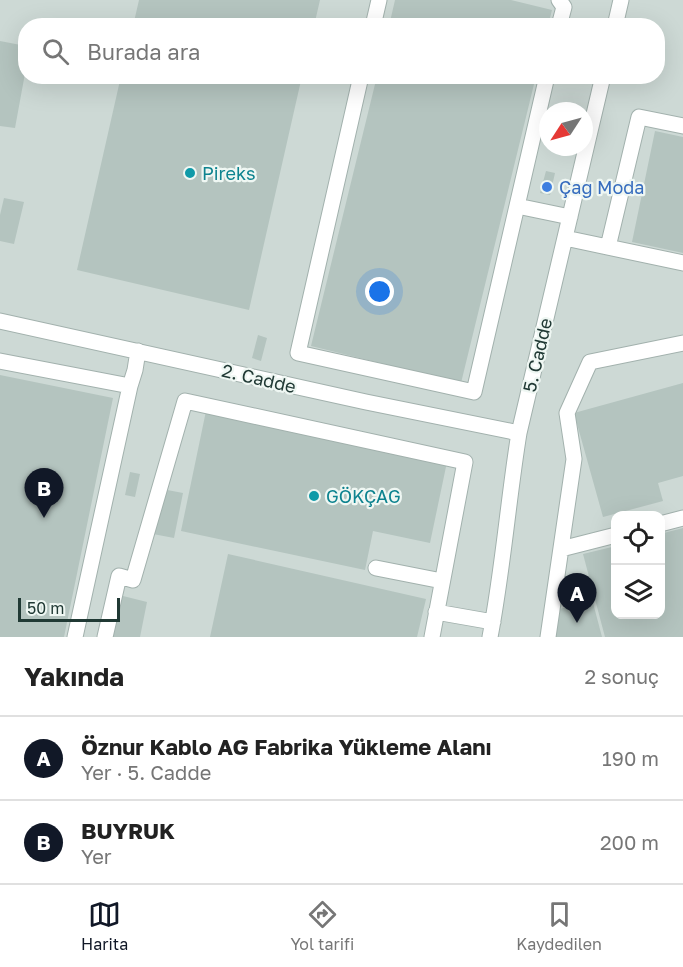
<!DOCTYPE html>
<html lang="tr">
<meta charset="utf-8">
<style>
body{margin:0;font-family:"Golos Text",sans-serif;background:#f2f2f2;color:#222}
.controls{position:absolute;right:18px;bottom:18px;display:grid;overflow:hidden;border-radius:12px;box-shadow:0 6px 24px #0002}
.controls button{width:54px;height:54px;display:grid;place-items:center;padding:0;border:0;border-bottom:2px solid #e0e0e0;background:#fff;color:#222;font:30px sans-serif}
.compass{position:absolute;left:539px;top:102px;width:54px;height:54px;border-radius:50%;background:#fff;box-shadow:0 6px 24px #0002;rotate:234deg}
.scale{position:absolute;left:18px;bottom:15px;width:102px;box-sizing:border-box;padding-left:6px;border:3px solid #203934;border-top:0;font-size:16px;line-height:21px;white-space:nowrap;color:#203934;-webkit-text-stroke:4px #eff7f3;paint-order:stroke}
.you{position:absolute;left:380px;top:292px;width:21px;height:21px;margin:-15px;border:4px solid #fff;border-radius:50%;background:#1a73e8;box-shadow:0 0 0 9px #1a73e833}
.badge{display:grid;place-items:center;width:39px;height:39px;border-radius:50%;background:#111827;color:#fff;font-size:20px;font-weight:700}
.pin{position:absolute;translate:-50% -50px;filter:drop-shadow(0 2px 3px #0008)}
.pin::after{content:'';position:absolute;top:32px;width:21px;height:18px;background:inherit;clip-path:polygon(0 0,100% 0,50% 100%)}
.list{margin:0;padding:0;list-style:none}
h2{display:flex;justify-content:space-between;align-items:center;height:78px;margin:0;padding:0 24px;font-size:26px}
h2 small{font-size:20px;font-weight:400;color:#767676}
.list li{display:grid;grid-template-columns:39px 1fr auto;gap:18px;align-items:center;box-sizing:border-box;height:84px;padding:0 24px;border-top:2px solid #e0e0e0}
.list b{display:block;font-size:22px;white-space:nowrap}
.list p{margin:0;font-size:20px;white-space:nowrap;color:#767676}
.list em{font-size:20px;font-style:normal;color:#767676}
.icon{flex:none;width:33px;height:33px;fill:none;stroke:currentColor;stroke-width:2;stroke-linecap:round;stroke-linejoin:round}
.map{position:relative;flex:none;width:683px;height:637px;overflow:hidden}
.search{position:absolute;background:#fff;box-shadow:0 6px 24px #0002;left:18px;right:18px;top:18px;height:66px;display:flex;align-items:center;gap:15px;box-sizing:border-box;padding:0 21px;border-radius:24px;color:#767676;font-size:22px}
.sheet{height:246px;background:#fff}
nav{display:flex;justify-content:space-around;align-items:center;box-sizing:border-box;height:84px;border-top:2px solid #e0e0e0;background:#fff;font-size:16px;color:#767676}
nav a{display:grid;justify-items:center;gap:3px}
nav .on{color:#111827}
.map>svg:first-child{display:block}
.built{fill:#cdd9d5;fill-rule:evenodd}
.building{fill:#b4c4bf}
.lines{fill:none;stroke-linecap:round;stroke-linejoin:round}
.minor-casing{stroke:#a2b1ad;stroke-width:17}
.minor{stroke:#fff;stroke-width:15}
.culture-dot{fill:#0f9aa8;stroke:#eff7f3;stroke-width:2}
.shop-dot{fill:#3f7fe0;stroke:#eff7f3;stroke-width:2}
.labels{text-anchor:middle;dominant-baseline:central;stroke-width:4.5;stroke-linejoin:round;paint-order:stroke}
.culture-label{font-size:18px;fill:#0d838f;stroke:#eff7f3;text-anchor:start}
.shop-label{font-size:18px;fill:#366cbe;stroke:#eff7f3;text-anchor:start}
.street-label{font-size:18px;fill:#203934;stroke:#eff7f3}
</style>
<div class="map">
<svg width="683" height="637" viewBox="0 0 683 637">
<rect width="100%" height="100%" fill="#dfeae6"/>
<path class="built" d="M0,0H683V637H0ZM26,26H658V76H26ZM548,111H584V147H548ZM616,516H660V614H616Z"/>
<path class="building" d="M139,0H320L314,26H133Z
M395,0H511L552,10L548,26H389Z
M0,41L26,46V68L15,128L0,126Z
M121,76H302L249,310L77,270Z
M377,76H536L461,383L311,346Z
M655,131L683,137V253L632,242Z
M546,171L555,173L550,195L540,193Z
M4,198L24,202L14,244L0,241V215Z
M258,335L267,338L261,361L252,358Z
M0,375L113,398L64,637H0Z
M683,383V476L658,483L663,501L603,517L574,413Z
M206,411L447,462L430,543L373,531L365,570L181,531Z
M130,472L140,474L135,497L125,495Z
M162,489L183,493L174,538L153,534Z
M683,528V637H605L583,554L616,546V614H660V534Z
M228,554L426,599L417,637H210Z
M119,595L147,602L140,637H109Z
M592,599L602,637H554L557,610Z"/>
<g class="lines">
<defs>
<path id="minor" d="M559,0L564,7L559,26
M373,26L379,0
M615,26L621,0
M361,76L298,353L474,392L547,76
M517,206L570,217
M565,238L683,263
M608,247L639,117L683,126
M0,321L366,402L519,433
M0,361L130,386
M660,524L683,518
M561,549L616,535
M376,568L442,581
M436,612L493,622
M75,637L130,386L135,370L138,351
M105,637L119,576L133,580L185,401L465,462L432,637
M490,637C503,569 508,501 519,433L603,76
M548,637L574,459L567,413L590,362L683,343"/>
</defs>
<use href="#minor" class="minor-casing"/>
<use href="#minor" class="minor"/>
</g>
<g class="culture-dot">
<circle cx="190" cy="173" r="6"/>
<circle cx="314" cy="496" r="6"/>
</g>
<circle class="shop-dot" cx="547" cy="187" r="6"/>
<g class="labels">
<g class="culture-label">
<text x="202" y="173">Pireks</text>
<text x="326" y="496">GÖKÇAĞ</text>
</g>
<g class="shop-label">
<text x="559" y="187">Çağ Moda</text>
</g>
<g class="street-label">
<text transform="translate(537 355) rotate(-77)">5. Cadde</text>
<text transform="translate(259 378) rotate(13)">2. Cadde</text>
</g>
</g>
</svg>
<div class="controls">
<button><svg class="icon" aria-label="locate" viewBox="0 0 24 24"><circle cx="12" cy="12" r="6"/><path d="M12 2v4M12 18v4M2 12h4M18 12h4"/></svg></button>
<button><svg class="icon" aria-label="layers" viewBox="0 0 24 24"><path d="M12 4l9 5-9 5-9-5zM3 14l9 5 9-5"/></svg></button>
</div>
<svg class="compass" viewBox="-18 -18 36 36"><path d="M0-13l5 13h-10z" fill="#e53935"/><path d="M0 13l5-13h-10z" fill="#767676"/></svg>
<div class="scale">50 m</div>
<div class="you"></div>
<div class="pin badge" style="left:577px;top:623px">A</div>
<div class="pin badge" style="left:44px;top:518px">B</div>
<div class="search"><svg class="icon" aria-label="search" viewBox="0 0 24 24"><circle cx="10" cy="10" r="6"/><path d="M15 15l6 6"/></svg>Burada ara</div>
</div>
<section class="sheet">
<h2>Yakında<small>2 sonuç</small></h2>
<ul class="list">
<li><span class="badge">A</span><div><b>Öznur Kablo AG Fabrika Yükleme Alanı</b><p>Yer · 5. Cadde</p></div><em>190 m</em></li>
<li><span class="badge">B</span><div><b>BUYRUK</b><p>Yer</p></div><em>200 m</em></li>
</ul>
</section>
<nav>
<a class="on"><svg class="icon" aria-label="map" viewBox="0 0 24 24"><path d="M3 6l6-2 6 2 6-2v14l-6 2-6-2-6 2zM9 4v14M15 6v14"/></svg>Harita</a>
<a><svg class="icon" aria-label="directions" viewBox="0 0 24 24"><path d="M12 3l9 9-9 9-9-9zM9 14v-3h6M13 9l2 2-2 2"/></svg>Yol tarifi</a>
<a><svg class="icon" aria-label="saved" viewBox="0 0 24 24"><path d="M7 4h10v16l-5-4-5 4z"/></svg>Kaydedilen</a>
</nav>
